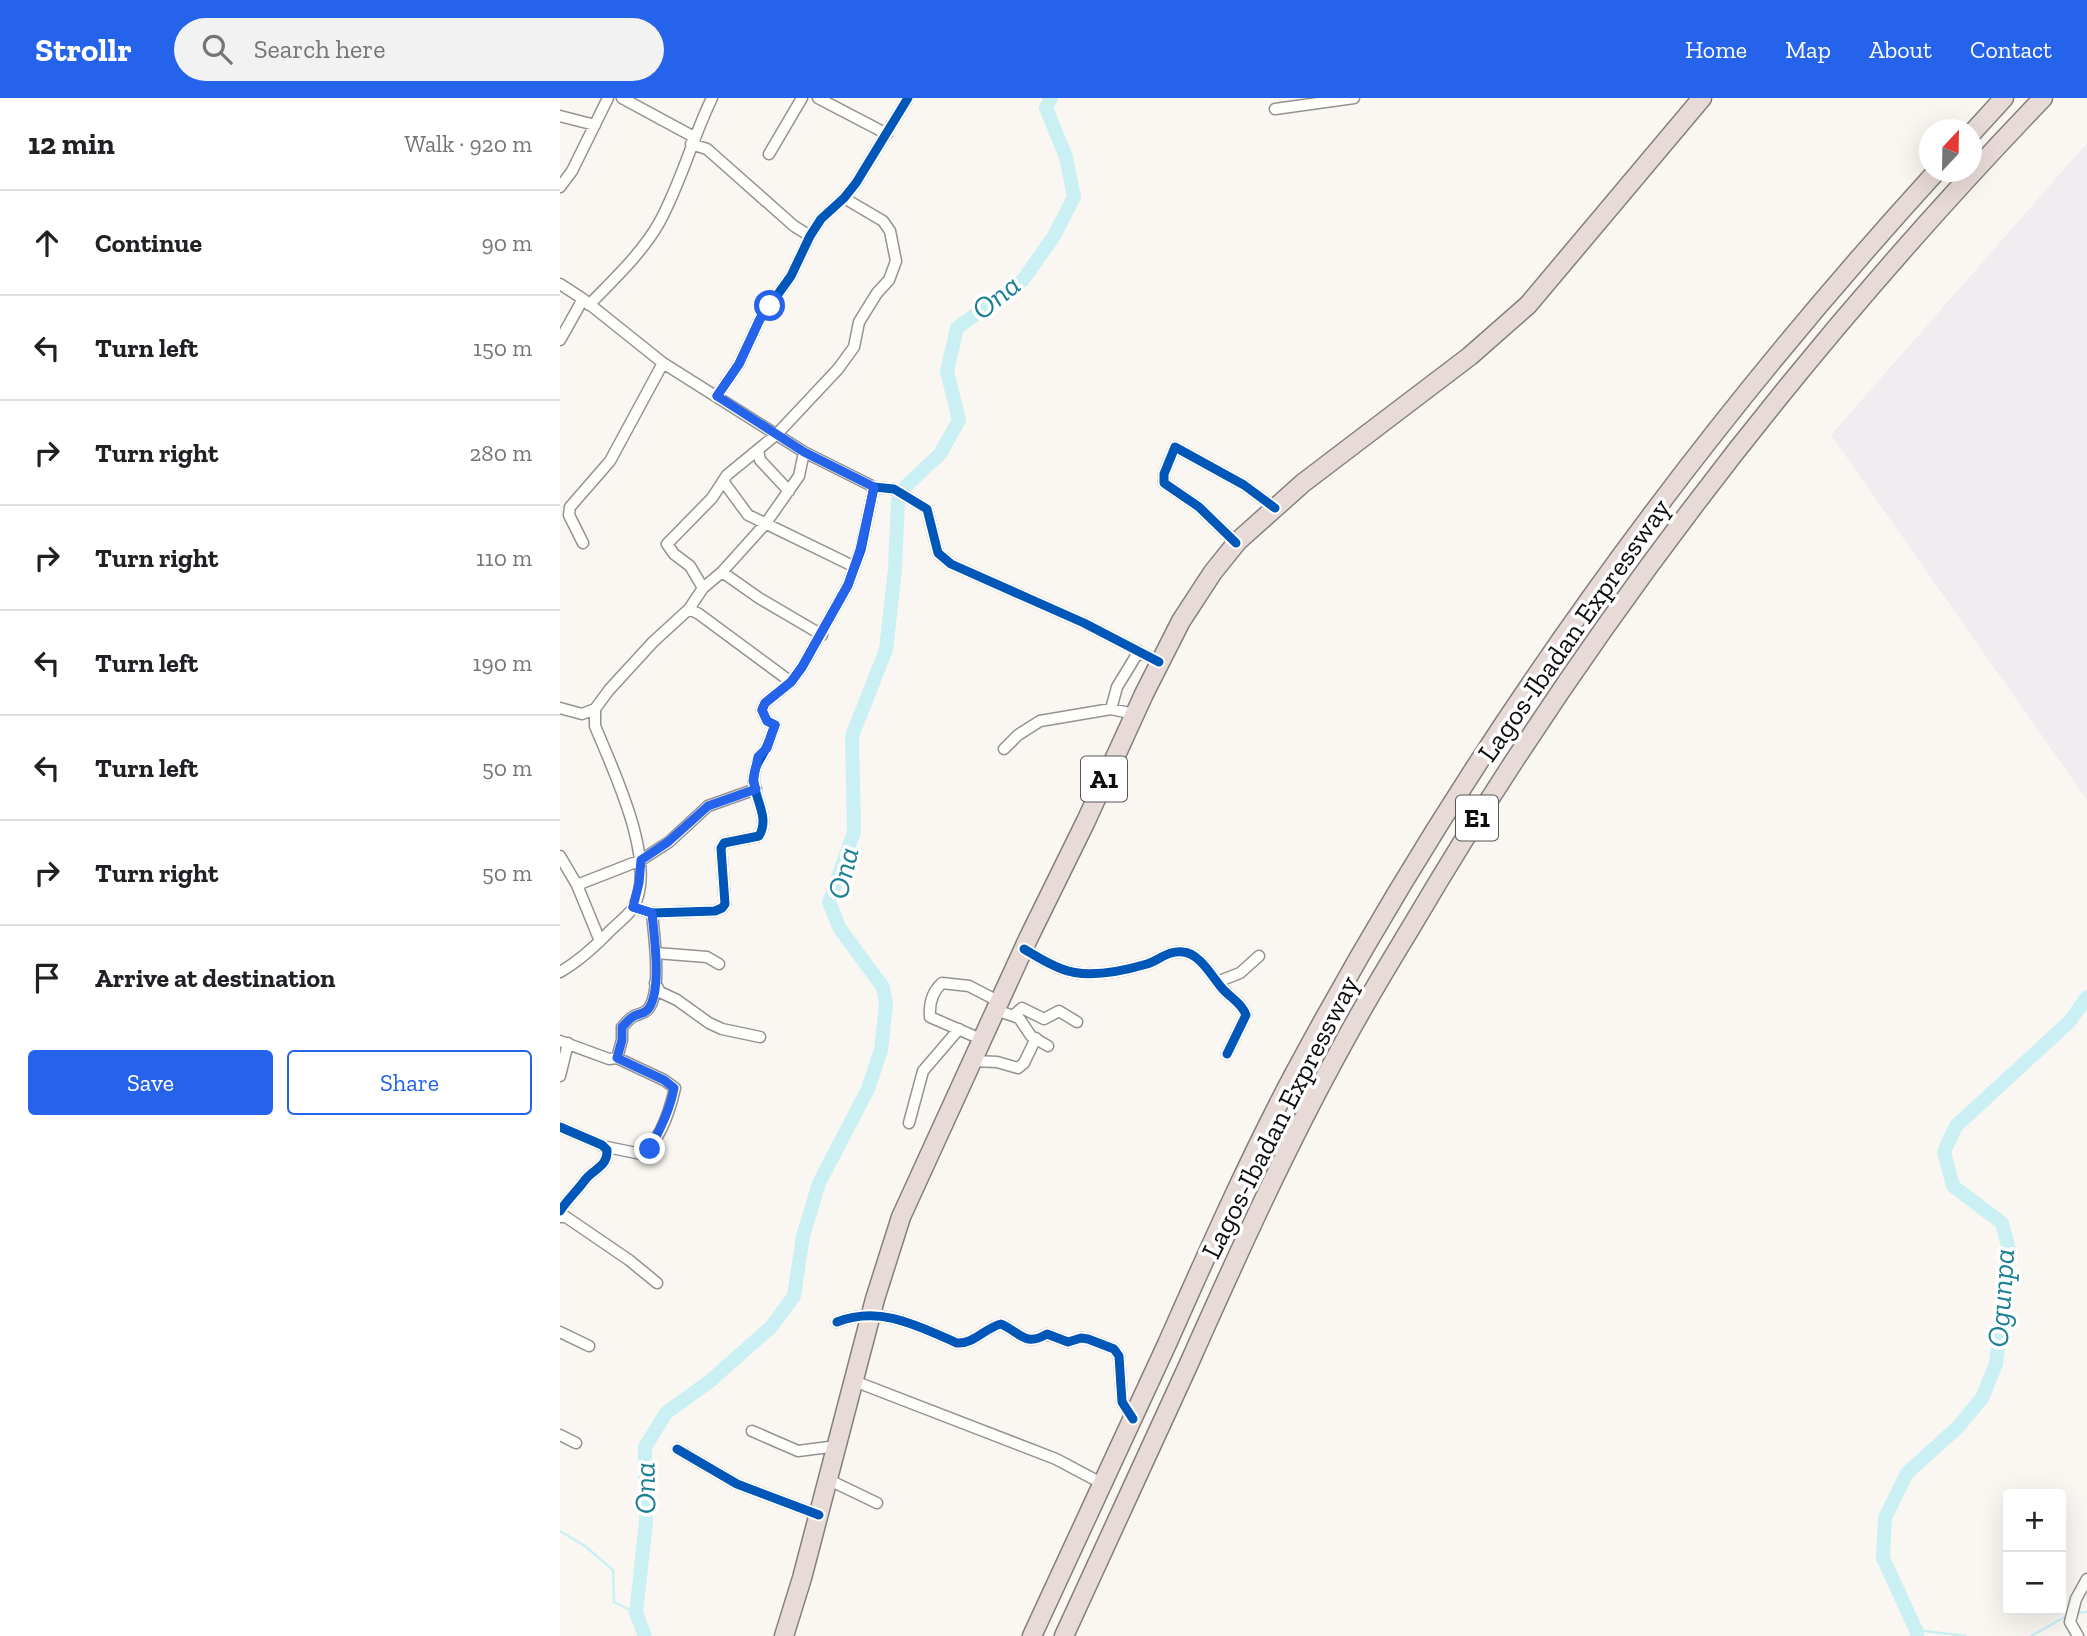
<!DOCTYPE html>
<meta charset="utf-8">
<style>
body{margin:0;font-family:"Zilla Slab",serif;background:#f2f2f2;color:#202124}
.controls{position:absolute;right:21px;bottom:21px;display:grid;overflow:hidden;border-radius:7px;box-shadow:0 7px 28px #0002}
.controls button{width:63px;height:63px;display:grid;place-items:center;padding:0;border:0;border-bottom:2px solid #e0e0e0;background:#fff;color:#202124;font:35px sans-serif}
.compass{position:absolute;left:1359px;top:21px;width:63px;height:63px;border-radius:50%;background:#fff;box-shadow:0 7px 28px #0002;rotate:22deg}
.stop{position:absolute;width:21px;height:21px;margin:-16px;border:5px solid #2563eb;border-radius:50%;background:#fff}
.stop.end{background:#2563eb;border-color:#fff;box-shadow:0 2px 7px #0008}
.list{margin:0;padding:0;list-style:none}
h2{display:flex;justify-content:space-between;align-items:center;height:91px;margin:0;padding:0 28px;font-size:30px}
h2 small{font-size:23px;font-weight:400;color:#757577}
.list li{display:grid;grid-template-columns:46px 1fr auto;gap:21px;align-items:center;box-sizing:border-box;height:105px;padding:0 28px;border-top:2px solid #e0e0e0}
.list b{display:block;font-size:26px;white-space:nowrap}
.list em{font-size:23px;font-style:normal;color:#757577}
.actions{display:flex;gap:14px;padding:21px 28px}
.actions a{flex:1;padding:16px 0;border:2px solid #2563eb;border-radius:7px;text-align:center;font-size:24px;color:#2563eb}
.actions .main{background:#2563eb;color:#fff}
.icon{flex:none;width:38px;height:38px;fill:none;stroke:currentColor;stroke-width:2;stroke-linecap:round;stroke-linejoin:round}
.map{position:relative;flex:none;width:1527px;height:1538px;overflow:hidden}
header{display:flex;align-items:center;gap:42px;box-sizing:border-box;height:98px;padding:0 35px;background:#2563eb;color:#fff}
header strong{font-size:33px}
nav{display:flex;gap:38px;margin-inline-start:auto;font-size:24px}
.search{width:490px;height:63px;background:#f2f2f2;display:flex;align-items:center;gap:18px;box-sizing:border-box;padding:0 24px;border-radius:38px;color:#757577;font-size:26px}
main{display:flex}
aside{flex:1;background:#fff}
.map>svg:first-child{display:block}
.industrial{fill:#f0ecef}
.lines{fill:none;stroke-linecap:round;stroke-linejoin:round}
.stream{stroke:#caf0f3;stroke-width:2.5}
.river{stroke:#caf0f3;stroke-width:14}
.street-casing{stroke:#949391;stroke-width:13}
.highway-casing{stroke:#82807e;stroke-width:21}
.street{stroke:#fefefd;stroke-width:10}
.highway{stroke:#e8dad7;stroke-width:18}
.cycleway-casing{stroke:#fff;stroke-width:13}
.cycleway{stroke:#0057b8;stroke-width:9}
.route{stroke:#2563eb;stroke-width:9}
.labels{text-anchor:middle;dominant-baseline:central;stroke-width:7;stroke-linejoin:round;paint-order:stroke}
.shield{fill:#fff;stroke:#565656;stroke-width:2}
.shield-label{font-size:26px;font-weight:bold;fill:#0e0e0e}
.street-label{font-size:28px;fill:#0e0e0e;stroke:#fff}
.water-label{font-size:30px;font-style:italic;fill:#1b7f93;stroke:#fff}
</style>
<header>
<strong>Strollr</strong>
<div class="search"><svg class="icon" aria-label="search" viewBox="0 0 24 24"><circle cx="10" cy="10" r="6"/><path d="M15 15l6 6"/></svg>Search here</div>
<nav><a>Home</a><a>Map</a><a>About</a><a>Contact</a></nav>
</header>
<main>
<aside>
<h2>12 min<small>Walk · 920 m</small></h2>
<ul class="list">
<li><svg class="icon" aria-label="ahead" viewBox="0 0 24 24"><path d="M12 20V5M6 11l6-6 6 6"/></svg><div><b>Continue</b></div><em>90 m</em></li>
<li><svg class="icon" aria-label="left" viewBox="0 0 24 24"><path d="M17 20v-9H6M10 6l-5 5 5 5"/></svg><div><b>Turn left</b></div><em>150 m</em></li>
<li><svg class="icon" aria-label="right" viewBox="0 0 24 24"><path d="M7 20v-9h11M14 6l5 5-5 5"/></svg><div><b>Turn right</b></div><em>280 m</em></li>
<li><svg class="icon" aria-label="right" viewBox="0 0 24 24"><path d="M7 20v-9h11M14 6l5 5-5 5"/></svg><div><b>Turn right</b></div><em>110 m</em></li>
<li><svg class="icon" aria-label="left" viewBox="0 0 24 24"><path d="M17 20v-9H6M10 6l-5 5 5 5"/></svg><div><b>Turn left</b></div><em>190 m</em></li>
<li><svg class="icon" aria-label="left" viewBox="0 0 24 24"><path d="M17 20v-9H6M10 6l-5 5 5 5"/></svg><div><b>Turn left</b></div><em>50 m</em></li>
<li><svg class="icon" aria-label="right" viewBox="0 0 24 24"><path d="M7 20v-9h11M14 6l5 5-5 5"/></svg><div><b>Turn right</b></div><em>50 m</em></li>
<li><svg class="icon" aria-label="arrive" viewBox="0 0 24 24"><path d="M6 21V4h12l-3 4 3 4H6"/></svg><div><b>Arrive at destination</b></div></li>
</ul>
<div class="actions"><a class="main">Save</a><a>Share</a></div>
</aside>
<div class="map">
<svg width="1527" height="1538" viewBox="0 0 1527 1538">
<rect width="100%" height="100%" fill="#faf7f2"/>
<path class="industrial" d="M1527,45V702L1271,337Z"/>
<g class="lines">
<path class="stream" d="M0,1433L25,1448L53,1472L54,1504L76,1515
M1516,1515L1527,1514
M1356,1532L1406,1538
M1471,1538L1510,1516"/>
<path class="river" d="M85,1538L76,1515L86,1424L85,1349L106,1315L150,1283L211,1229L234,1198L243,1138L259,1085L308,991L321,952L326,907L323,889L280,831L269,804L294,734L292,638L326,552L335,471L338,403L347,387L380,356L399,322L387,273L397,230L463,182L494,138L514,99L506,59L486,10L491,0
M1357,1538L1356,1532L1323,1460L1325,1420L1347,1375L1398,1329L1422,1300L1436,1266L1450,1155L1442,1125L1393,1088L1384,1054L1396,1028L1509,924L1527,899"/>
<defs>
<path id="street" d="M62,0L134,39
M258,0L327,36
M715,11L794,0
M0,18L35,27
M131,46L147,51L234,128L250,138
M209,56L242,0
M0,89L12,73L48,0
M0,186L23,201L103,265L244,354L239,378L206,425L162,474L143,490L129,511L93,544L49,592L35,611V628C53,672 99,766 73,810C67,819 54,828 46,837C33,850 16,865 0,874
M29,207C53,182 82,155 99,125C121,85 132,41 152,0
M0,242L23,201
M157,298L179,266L200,221L231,178L250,138L261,121L284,100L296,85L348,0
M198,352L200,362L229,393
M244,354L314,389
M163,383L188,417L293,468
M23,445L9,417L10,409L50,363L103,265
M676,445L639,409L604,385V376L615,349L684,387L715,410
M162,474L199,500L262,537
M143,490L130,468L114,456L107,446L152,400L167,377L217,336L278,271L294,249L299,224L317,195L329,182L336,163L330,133L323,123L284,100
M129,511L139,516L231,584
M0,610L22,616L35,611
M551,611L557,589L579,553
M444,651L458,637L480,623L551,611L574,616
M0,758L17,787L40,843
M17,787L81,762L109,744L148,708L196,691
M73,809L92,815L155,813L162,810L165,806L161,750L164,745L199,738C210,720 195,702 194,684C192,669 202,660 207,648C210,641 212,634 215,627L207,623L202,612L205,605L231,584L242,569L288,487L301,452L314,389L334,391L367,411L378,455L391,466L524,525L599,564
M464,851C476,858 488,866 502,871C526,881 563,873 587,866C599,862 609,852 623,854C639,855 651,877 661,889C669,899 682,905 686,917L667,956
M96,855L147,859L159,866
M657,884L680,875L699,858
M95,885L100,894L117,902L149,925L162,931L200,939
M436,912L459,920L471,938L488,948
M454,917L462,910L484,921L499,913L517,924
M423,942L370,919C369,906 372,894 382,885L409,888L440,904
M0,943L49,961L57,960L104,982L115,990C110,1012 100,1044 81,1056L42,1048
M57,960L62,942V929C66,925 70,920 74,918C80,915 85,916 89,910C102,891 94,838 92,815
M413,963L437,964L458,970L464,965L476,940
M0,978L8,945
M349,1025L363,973L399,931
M0,1029L42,1047L47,1052C48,1069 33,1071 25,1082C17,1093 7,1102 0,1113
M0,1119H6L69,1162L97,1185
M277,1224C320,1207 358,1228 397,1245C414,1246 425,1230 441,1226C461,1235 465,1249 487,1236L508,1244L521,1240L528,1241L554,1251L559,1258L562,1304L573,1321
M0,1234L29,1248
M294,1283L496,1361L543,1386
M192,1333L238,1353L277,1348
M0,1337L16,1345
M117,1351L177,1386L259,1417
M267,1381L317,1405
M1518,1538L1510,1524L1516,1501L1527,1481"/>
<path id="highway" d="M1412,35L1444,0
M224,1538L242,1480L315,1201L341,1119L468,841L526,723L584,596L621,523L653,474L678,443L715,410L743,385L910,258L968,207L1142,0
M472,1538C517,1441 562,1344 607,1246C647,1156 687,1065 733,978C908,651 1126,348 1376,74
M504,1538C545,1449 586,1359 627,1270C676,1160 725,1051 783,946C805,905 829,866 853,826C1030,526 1242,251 1483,0"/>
</defs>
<use href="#street" class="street-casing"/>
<use href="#highway" class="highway-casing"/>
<use href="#street" class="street"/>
<use href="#highway" class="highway"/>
<defs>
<path id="cycleway" d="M157,298L179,266L200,221L231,178L250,138L261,121L284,100L296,85L348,0
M676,445L639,409L604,385V376L615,349L684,387L715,410
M73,809L92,815L155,813L162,810L165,806L161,750L164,745L199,738C210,720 195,702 194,684C192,669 202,660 207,648C210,641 212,634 215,627L207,623L202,612L205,605L231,584L242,569L288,487L301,452L314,389L334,391L367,411L378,455L391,466L524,525L599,564
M464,851C476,858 488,866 502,871C526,881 563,873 587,866C599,862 609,852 623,854C639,855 651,877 661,889C669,899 682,905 686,917L667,956
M0,1029L42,1047L47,1052C48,1069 33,1071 25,1082C17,1093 7,1102 0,1113
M277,1224C320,1207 358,1228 397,1245C414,1246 425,1230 441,1226C461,1235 465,1249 487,1236L508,1244L521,1240L528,1241L554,1251L559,1258L562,1304L573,1321
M117,1351L177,1386L259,1417"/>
</defs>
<use href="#cycleway" class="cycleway-casing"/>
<use href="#cycleway" class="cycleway"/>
</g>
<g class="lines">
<path class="route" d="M90,1051C100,1031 110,1012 114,990L104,982L57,960L62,942V929C66,925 70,920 74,918C80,915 85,916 89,910C102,890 94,838 92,815L73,809L79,785L81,762L108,744L148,708L196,691L193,683L198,659L207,650L215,627L207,623L202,612L205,605L231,584L242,569L288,487L300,452L314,389L244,354L157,298L179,266L200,221L210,208"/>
</g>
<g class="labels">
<g class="shield">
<rect x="521" y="658.5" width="46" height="45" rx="5"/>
<rect x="896" y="697.5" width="42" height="45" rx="5"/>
</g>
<g class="shield-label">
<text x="544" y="681">A1</text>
<text x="917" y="720">E1</text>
</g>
<g class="street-label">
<text transform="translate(1014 532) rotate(-55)">Lagos-Ibadan Expressway</text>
<text transform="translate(720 1019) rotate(-63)">Lagos-Ibadan Expressway</text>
</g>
<g class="water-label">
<text transform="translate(436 199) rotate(-39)">Ona</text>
<text transform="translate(283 775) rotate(-76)">Ona</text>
<text transform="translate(1441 1200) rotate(-86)">Ogunpa</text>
<text transform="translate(85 1390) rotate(-91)">Ona</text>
</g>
</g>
</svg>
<div class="controls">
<button>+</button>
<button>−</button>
</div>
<svg class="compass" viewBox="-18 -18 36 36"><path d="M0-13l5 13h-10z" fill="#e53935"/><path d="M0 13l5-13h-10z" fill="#757577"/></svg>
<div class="stop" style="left:210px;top:208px"></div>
<div class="stop end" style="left:90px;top:1051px"></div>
</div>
</main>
